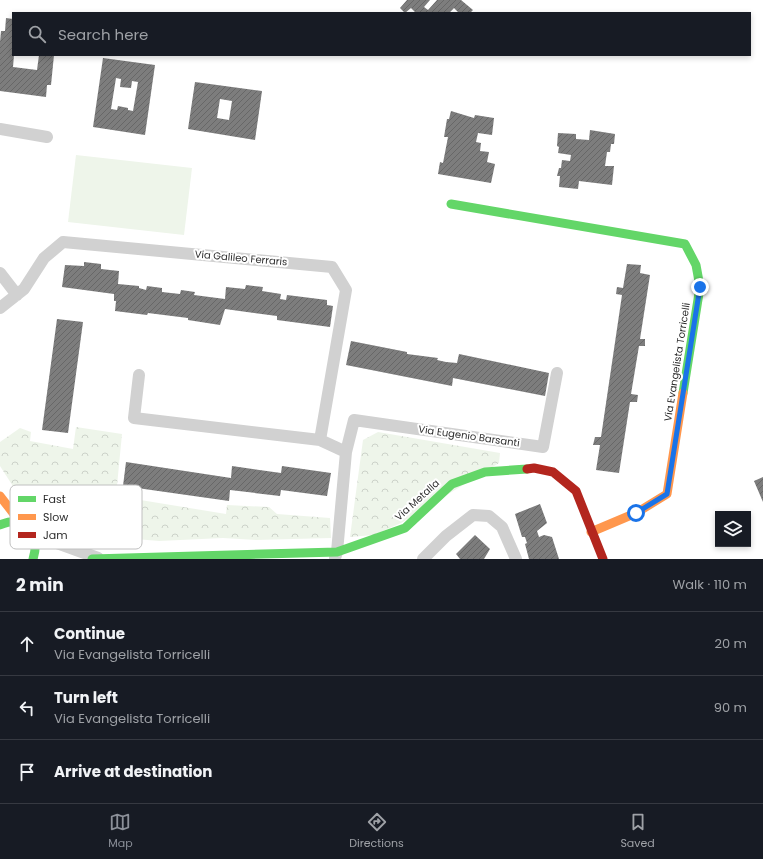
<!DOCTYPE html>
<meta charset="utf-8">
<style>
body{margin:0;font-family:Poppins,sans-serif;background:#20242c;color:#f1f3f6}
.controls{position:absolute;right:12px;bottom:12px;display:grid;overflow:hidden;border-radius:0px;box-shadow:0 2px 6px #0003}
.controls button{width:36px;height:36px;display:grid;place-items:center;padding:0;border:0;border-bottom:1px solid #363941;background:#171b24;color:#f1f3f6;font:20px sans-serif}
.stop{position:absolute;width:12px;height:12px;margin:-9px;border:3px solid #1a73e8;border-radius:50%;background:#fff}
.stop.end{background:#1a73e8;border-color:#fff;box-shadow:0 1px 4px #0008}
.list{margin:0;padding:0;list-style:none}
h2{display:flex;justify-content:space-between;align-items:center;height:52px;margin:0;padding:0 16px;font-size:17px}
h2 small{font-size:13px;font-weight:400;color:#9ea1a6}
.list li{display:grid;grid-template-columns:26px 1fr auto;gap:12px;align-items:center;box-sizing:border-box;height:64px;padding:0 16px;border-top:1px solid #363941}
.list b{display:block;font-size:15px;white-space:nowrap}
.list p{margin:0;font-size:13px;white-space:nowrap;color:#9ea1a6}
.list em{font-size:13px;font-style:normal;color:#9ea1a6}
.icon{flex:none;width:22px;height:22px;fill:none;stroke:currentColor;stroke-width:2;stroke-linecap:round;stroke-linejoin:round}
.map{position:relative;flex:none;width:763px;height:559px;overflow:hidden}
.search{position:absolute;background:#171b24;box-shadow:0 2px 6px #0003;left:12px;right:12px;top:12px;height:44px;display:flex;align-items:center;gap:10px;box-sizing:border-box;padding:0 14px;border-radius:0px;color:#9ea1a6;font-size:15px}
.sheet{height:244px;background:#171b24}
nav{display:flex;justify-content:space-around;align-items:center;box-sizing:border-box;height:56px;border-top:1px solid #363941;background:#171b24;font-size:11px;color:#9ea1a6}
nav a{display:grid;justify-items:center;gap:2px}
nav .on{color:#8c9099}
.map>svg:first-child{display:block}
.park{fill:url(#park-crowns)}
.pitch{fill:#eef5ea}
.building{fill:url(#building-hatch);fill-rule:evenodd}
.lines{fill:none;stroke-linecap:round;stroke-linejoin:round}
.street{stroke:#d1d1d1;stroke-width:12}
.fast{stroke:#63d668;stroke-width:9}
.slow{stroke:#ff974d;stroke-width:9}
.jam{stroke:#b3261e;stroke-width:9}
.route{stroke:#1a73e8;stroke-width:5}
.labels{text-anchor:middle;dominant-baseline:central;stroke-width:4;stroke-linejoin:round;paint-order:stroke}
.street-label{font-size:10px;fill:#2c2c2c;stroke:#fff}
.key{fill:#fff;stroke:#c0c0c0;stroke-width:1}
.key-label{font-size:11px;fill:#2c2c2c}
</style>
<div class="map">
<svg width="763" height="559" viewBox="0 0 763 559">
<defs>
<pattern id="park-crowns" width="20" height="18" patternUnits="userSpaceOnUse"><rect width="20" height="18" fill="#eef5ea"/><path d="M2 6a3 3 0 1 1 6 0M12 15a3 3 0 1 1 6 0" fill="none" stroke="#ccd2c9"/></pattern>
<pattern id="building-hatch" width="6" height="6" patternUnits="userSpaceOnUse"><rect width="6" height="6" fill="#7d7d7d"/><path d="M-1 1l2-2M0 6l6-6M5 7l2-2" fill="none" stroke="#676767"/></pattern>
</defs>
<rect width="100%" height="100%" fill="#fff"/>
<path class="park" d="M76,427L122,434L116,496L226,514L227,505L269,507L277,514L330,518L331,538L256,540L223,538L159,541L101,536L103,493L31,486L25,505L0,466V442L20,428L31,432L30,441L73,449Z
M378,432L500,453L499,463L401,523L374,535L350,537L363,440Z"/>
<path class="pitch" d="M76,155L192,168L184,235L68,222Z"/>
<path class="building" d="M407,0H430L424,7L428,10L437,0H461L473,10L470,13H459L454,8L449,13H416L411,8L405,13L400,8Z
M6,18L13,19L14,55L13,67L37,70L39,55H54L51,85H47L46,97L0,91V42L1,31H5Z
M103,58L155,65L145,135L93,127ZM116,78L121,79L120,87L131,88L132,81L138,82L133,111L128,110V108L118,106L117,110L111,109Z
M195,82L262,91L255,140L188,129ZM220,99L232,101L229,120L217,118Z
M451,111L474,118L475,115L494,118L492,135L478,133L476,142L481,143L480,151L489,152L487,162L495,164L491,183L438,174L440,162L443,163L448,137H444L447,119H449Z
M590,130L615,134L614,144H611L610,152H607L605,166H614L612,185L579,181L578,189L559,187L560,176H557L559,168H561L562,160L570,161L571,155L558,153L559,147L557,146L558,133L576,134V139L589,140Z
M84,262L101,264V269L119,271L118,284L139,286V288L146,290L147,286L162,288V292L180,294L181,290L195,292L194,295L225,299L226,287L245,289L246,285L263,287L262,291L281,294L280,299L286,300L287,295L327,300V305L333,306L330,327L277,320V316L225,309L220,325L188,320V318L148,313L147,315L115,311L116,301H114V294L62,287L65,265L84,266Z
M627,264L641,265L640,273L650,275L640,339H645V346H639L631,394L638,395L637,402H630L619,473L596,470L600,445H593L595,437H601L622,295L616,294L617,287L623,288Z
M57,319L83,322L68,433L42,430Z
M351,341L407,352V354L438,358L437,360L446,362L457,363L459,354L549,373L545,396L453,378L452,386L346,365Z
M126,462L231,478L232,466L281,473L282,466L331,473L327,496L281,490L280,496L230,490L229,501L123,486Z
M763,477V502L754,481Z
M540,504L547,523L537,531L539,537L544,535L552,537L559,559H529L525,544L527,543L525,537H522L515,514Z
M475,535L490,549L484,559H460L456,554Z"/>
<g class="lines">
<path class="street" d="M0,129L47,137
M0,273L17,295
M0,308L24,289L44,258L63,242L332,267L346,290L320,440
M139,375L134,418L320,440L346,452
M35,535L98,558
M335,558L337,552L346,452L354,420L543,447L557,373
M423,559L446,536L473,515L489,516L502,527L516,559"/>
<path class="fast" d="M451,204L685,244L696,265L700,287L683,393
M0,525C27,513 41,534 33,559
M92,559L337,552L405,528L452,484L485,472L527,469"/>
<path class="slow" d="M0,496L20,522
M591,532L636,513L667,494L683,393"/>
<path class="jam" d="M527,469L534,468L553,472L576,491L603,559"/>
</g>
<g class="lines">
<path class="route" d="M636,513L667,494L700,287"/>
</g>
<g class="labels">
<g class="street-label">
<text transform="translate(241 258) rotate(5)">Via Galileo Ferraris</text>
<text transform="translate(677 362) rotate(-81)">Via Evangelista Torricelli</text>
<text transform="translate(469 436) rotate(8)">Via Eugenio Barsanti</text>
<text transform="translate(417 500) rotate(-42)">Via Metalla</text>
</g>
</g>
<rect x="10" y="485" width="132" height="64" rx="6" class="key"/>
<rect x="18" y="496" width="18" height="6" fill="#63d668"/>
<rect x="18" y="514" width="18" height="6" fill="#ff974d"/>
<rect x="18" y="532" width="18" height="6" fill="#b3261e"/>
<g class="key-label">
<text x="43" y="503">Fast</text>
<text x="43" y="521">Slow</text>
<text x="43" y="539">Jam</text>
</g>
</svg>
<div class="controls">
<button><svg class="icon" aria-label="layers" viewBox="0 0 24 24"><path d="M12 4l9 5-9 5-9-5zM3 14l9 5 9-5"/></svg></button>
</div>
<div class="stop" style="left:636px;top:513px"></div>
<div class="stop end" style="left:700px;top:287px"></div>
<div class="search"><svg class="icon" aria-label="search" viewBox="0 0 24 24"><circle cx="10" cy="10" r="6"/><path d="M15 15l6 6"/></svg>Search here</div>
</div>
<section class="sheet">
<h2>2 min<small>Walk · 110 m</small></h2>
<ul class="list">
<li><svg class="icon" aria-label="ahead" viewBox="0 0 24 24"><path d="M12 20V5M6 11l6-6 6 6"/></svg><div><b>Continue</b><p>Via Evangelista Torricelli</p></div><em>20 m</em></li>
<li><svg class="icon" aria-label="left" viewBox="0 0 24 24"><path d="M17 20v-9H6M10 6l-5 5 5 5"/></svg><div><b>Turn left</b><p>Via Evangelista Torricelli</p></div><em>90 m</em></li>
<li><svg class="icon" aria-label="arrive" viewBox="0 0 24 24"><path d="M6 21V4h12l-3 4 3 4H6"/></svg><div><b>Arrive at destination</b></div></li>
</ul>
</section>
<nav>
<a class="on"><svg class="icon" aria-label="map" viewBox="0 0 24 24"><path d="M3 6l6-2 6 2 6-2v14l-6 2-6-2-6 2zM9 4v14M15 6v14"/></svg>Map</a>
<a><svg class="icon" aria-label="directions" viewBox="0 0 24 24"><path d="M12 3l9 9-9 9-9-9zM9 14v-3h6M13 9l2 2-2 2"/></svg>Directions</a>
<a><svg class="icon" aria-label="saved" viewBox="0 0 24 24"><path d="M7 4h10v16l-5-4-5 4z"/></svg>Saved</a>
</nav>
